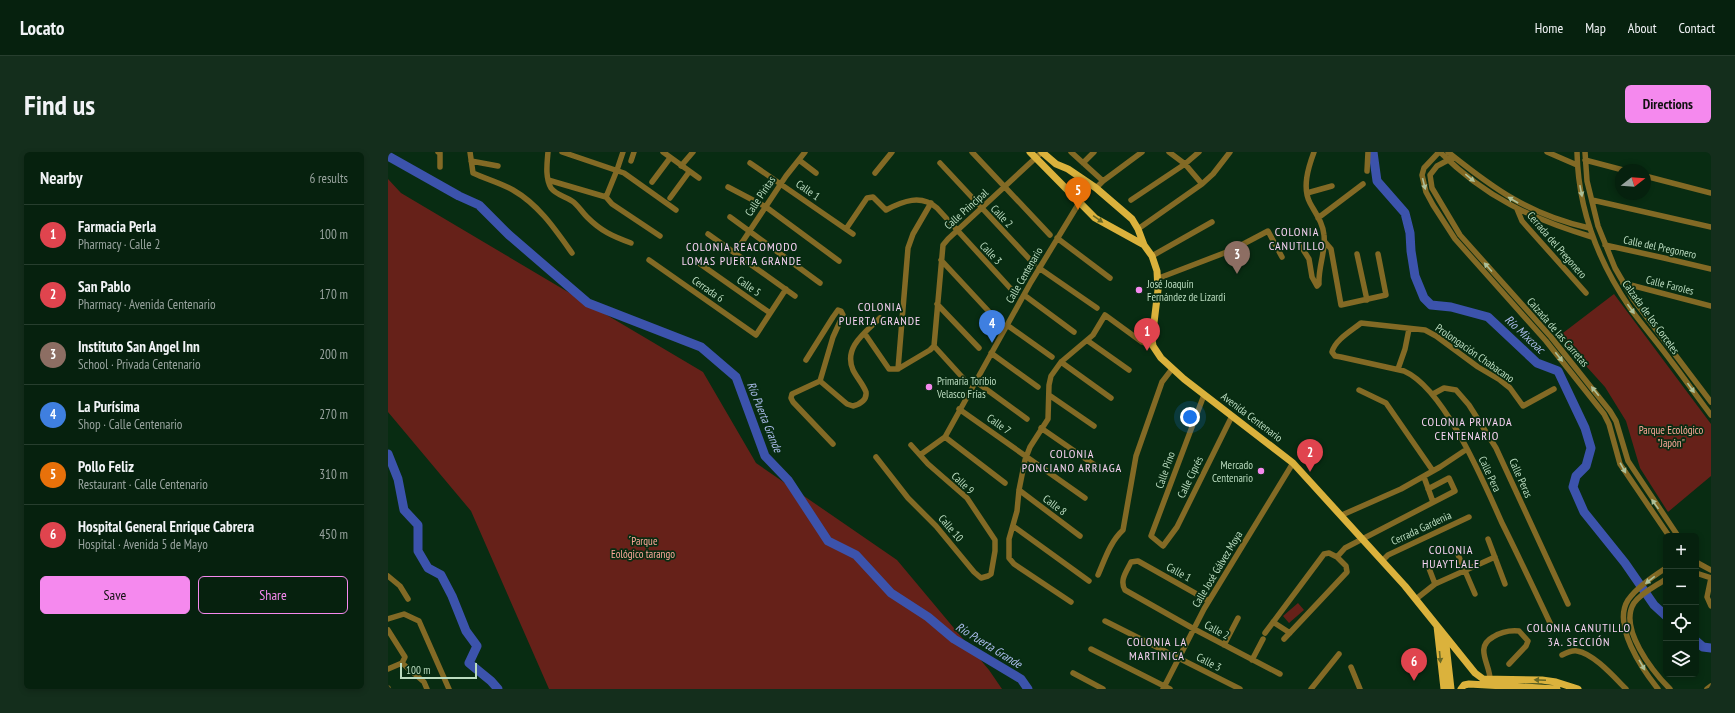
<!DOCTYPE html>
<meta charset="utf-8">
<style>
body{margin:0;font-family:"PT Sans Narrow",sans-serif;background:#142e1c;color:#f1f3f6}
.controls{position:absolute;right:12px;bottom:12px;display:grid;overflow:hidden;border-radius:6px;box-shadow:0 2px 6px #0003}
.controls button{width:36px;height:36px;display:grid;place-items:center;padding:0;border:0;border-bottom:1px solid #273e2e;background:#06210e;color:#f1f3f6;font:20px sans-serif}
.compass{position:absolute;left:1227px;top:12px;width:36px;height:36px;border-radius:50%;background:#06210e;box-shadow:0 2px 6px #0003;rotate:73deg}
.scale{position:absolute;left:12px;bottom:10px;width:77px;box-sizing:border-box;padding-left:4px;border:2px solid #bbdcc0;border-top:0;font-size:11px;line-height:14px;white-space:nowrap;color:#bbdcc0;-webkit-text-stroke:3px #082c12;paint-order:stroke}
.you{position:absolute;left:802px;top:265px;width:14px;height:14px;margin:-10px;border:3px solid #fff;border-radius:50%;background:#1a73e8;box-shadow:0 0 0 6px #1a73e833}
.badge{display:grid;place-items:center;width:26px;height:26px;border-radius:50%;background:#f589ee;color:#fff;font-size:13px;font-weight:700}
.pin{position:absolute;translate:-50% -33px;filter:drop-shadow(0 1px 2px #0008)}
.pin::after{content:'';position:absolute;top:21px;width:14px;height:12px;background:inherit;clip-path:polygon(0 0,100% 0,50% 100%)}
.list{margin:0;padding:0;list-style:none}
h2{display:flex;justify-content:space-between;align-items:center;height:52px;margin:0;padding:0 16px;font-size:17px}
h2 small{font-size:13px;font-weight:400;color:#98a39e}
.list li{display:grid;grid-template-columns:26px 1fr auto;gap:12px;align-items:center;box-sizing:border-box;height:60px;padding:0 16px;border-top:1px solid #273e2e}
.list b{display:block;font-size:15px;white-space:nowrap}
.list p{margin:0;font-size:13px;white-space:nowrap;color:#98a39e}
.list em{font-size:13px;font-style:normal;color:#98a39e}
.actions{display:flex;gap:8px;padding:12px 16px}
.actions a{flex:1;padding:9px 0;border:1px solid #f589ee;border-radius:6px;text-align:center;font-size:14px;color:#f589ee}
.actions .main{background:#f589ee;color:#111}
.icon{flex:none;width:22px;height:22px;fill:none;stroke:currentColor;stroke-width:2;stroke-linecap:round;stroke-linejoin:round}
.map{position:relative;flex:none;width:1323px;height:537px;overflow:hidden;border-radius:6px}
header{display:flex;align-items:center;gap:24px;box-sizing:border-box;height:56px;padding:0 20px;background:#06210e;border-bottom:1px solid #273e2e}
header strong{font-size:19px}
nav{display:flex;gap:22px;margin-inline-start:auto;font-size:14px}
.intro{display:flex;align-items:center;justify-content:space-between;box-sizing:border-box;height:96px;padding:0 24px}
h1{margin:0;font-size:28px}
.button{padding:10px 18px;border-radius:6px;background:#f589ee;color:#111;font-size:14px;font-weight:700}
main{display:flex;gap:24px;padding:0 24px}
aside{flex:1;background:#06210e;border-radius:6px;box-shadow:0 2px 6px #0003}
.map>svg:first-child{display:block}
.green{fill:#662119}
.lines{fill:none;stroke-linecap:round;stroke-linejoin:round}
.river{stroke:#3c53ac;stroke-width:9}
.minor{stroke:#836a25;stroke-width:5.5}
.major{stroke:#dbb23c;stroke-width:7}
.oneway{fill:#adc099}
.oneway2{fill:#676825}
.poi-dot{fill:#f589ee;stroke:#082c12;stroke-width:1.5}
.labels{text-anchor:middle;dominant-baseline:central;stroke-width:3.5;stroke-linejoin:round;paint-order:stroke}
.street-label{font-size:11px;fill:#bbdcc0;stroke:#082c12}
.poi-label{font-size:11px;fill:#bbdcc0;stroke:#082c12;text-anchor:start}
.park-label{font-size:11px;fill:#fea89a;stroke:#082c12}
.neighbourhood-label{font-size:12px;letter-spacing:1px;fill:#f9d3f5;stroke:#082c12}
.water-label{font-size:12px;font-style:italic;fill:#acbded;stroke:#082c12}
</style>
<header>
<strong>Locato</strong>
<nav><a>Home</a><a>Map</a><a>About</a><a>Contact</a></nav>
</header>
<div class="intro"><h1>Find us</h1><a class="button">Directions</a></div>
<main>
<aside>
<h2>Nearby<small>6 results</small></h2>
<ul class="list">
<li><span class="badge" style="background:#e0444e">1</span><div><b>Farmacia Perla</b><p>Pharmacy · Calle 2</p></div><em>100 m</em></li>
<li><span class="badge" style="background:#e0444e">2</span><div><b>San Pablo</b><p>Pharmacy · Avenida Centenario</p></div><em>170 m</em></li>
<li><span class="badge" style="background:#8d6e63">3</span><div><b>Instituto San Angel Inn</b><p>School · Privada Centenario</p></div><em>200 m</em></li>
<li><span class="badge" style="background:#3f7fe0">4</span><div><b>La Purísima</b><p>Shop · Calle Centenario</p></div><em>270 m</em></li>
<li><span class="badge" style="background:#e8710a">5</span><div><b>Pollo Feliz</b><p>Restaurant · Calle Centenario</p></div><em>310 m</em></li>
<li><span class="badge" style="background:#e0444e">6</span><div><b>Hospital General Enrique Cabrera</b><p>Hospital · Avenida 5 de Mayo</p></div><em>450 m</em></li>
</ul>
<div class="actions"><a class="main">Save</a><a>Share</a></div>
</aside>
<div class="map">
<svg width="1323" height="537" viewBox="0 0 1323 537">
<rect width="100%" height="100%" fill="#082c12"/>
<path class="green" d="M0,27L13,41L315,220L368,311L509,408L601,518L614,537H161L83,359L0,260Z
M1226,142L1323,272V324L1280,360L1252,316L1238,269L1217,235L1171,184Z
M910,451L916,458L901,471L895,464Z"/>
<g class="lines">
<path class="river" d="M985,0L989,29L1017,61L1022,81L1023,99L1027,124L1036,146L1043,153L1063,155L1100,165L1149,211L1170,219L1197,276L1203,296L1198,314L1188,324L1185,335L1196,360L1237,411L1266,453L1278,464
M0,4L71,44L91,53L121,83L200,151L313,195L348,225L377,304L400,328L440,389L468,403L503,441L540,465L566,487L633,527L640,537
M0,302L10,327L16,358L30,373V399L40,416L53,423L64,444L78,479L89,494L81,511L103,529L110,537
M1308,489L1315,495L1323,496"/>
<path class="minor" d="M50,0L52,1V15
M82,0L85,21C98,27 113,31 125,38C151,53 167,77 184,101
M160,0C159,12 157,25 163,36C168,43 177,44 184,49C190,53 193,59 199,65C213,79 224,84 243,91
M174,0L236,21L288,58
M275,0L311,26
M584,0L662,83
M683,0L715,29
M781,0L797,12L814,32
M1051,0L1036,16L1034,23L1038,40L1045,53L1067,87L1158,189L1216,262L1221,272L1232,312L1281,384
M1052,0C1097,45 1144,67 1204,85
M1060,0C1106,37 1142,63 1201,76
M1159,0L1189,13
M1189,0C1190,57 1210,109 1242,156C1255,174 1270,191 1283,209C1297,227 1309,245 1323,263
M1197,0L1199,29L1210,74L1227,116L1245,147L1323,250
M1066,5L1049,14L1042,23L1044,36L1072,83L1163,185L1222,259L1228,269L1240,309L1290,384
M411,8L428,21
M1197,8L1235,18
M83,9L110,14
M243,9L246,0
M362,11L465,82
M552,11L646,112
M695,11L706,0
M293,14L305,0
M979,19L980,0
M487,21L504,0
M1257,24L1323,41
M160,28L218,45
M264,30L282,6
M340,35L378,55L451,109
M708,36L715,29L754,0
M919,41L944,34
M218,45L224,52L272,84
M218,45L229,18L235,0
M282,46L301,20
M743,48L797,12L811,0
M1204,48L1323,75
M1129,57L1134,69L1198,141
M342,65L432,131
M930,66L975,32
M458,77L479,46L485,45L498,58C515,49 533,42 549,56L623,137
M750,77L814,32L825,22L842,0
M320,82L407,144
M669,86L722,126
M937,90L943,97L953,153L998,143L990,102
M911,91L921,107L924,125L929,134L931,132C930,115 938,99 936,83C935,71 928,62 922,51C914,36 920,16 926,0
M1217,93L1276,106L1323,117
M347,101L398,24L417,0
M969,102L979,148
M764,104L824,70
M261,108L368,183L398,137
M553,108L605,164
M308,109L382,161
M651,116L709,156
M771,126L844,98L880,79L894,105
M1235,131L1323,154
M636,143L686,180
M549,152L591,196
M619,173L664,205
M477,182L501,217H510L542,198L546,194L555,93L560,87L654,0
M700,189L741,218
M546,194L575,226
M603,201L650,235
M418,208L445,165L450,158L453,159L455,163L445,185L432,229L404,242L403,246L405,250L445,292
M673,210L723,246
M510,217L520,96L525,82L543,51
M1010,217L1017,197L1021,177
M432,229L459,252L465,254C472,252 479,248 478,240C475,232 469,226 465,218C455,195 478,180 492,166
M587,229L639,267
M971,238L998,251L1045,319
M1045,242L1056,236L1068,238L1081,253L1108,296L1180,452
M661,243L706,274
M816,243L763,384L775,394L789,375L844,264
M571,257L697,346
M653,276L708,314
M557,285L617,331
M532,303L557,285L643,130L691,51
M488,305L520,346L548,374L586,420L593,426L600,424L603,422L607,399V388L579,346L540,312L523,293
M1036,325L1045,350
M631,338L692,384
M954,363L1013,337L1052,315L1079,297
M625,374L701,429
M1100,387L1117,432
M1068,398L1087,442
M995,408L1000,403L1081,365
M1308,410L1323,418
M1039,411L1047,432
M1308,421L1323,426
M710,423C717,407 722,390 735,378L748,304L774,230L784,217
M0,424L12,434L20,447
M1323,426L1319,445L1323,454
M1278,427C1268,434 1253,441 1246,451C1230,476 1265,520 1282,537
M1028,447L1047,432L1107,405
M821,449L750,409L743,410C739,419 731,428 737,438L806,477L892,522
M683,450L626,412L621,406V387L629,359L631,338L637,308L642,295L660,267L661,233L663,224L673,210L705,183L717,163L754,190L765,194
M0,467L16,462L31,469L61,537
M717,469L852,537
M885,470L902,481
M1163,473C1147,439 1131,405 1114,371C1096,331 1057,237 1016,219L953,205L947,204L944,200C947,188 963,179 973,171L1037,178L1048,184L1090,215L1112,228L1122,236L1135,254L1166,237
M0,478L17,505L14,511
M877,481L936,402L941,401L949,405
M896,487L959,420L958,414L949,405L957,396L1067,339L1061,326L1040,337
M836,493L850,466
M703,497L782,537
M1174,503C1178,501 1184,498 1189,499C1205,501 1227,526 1238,537
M864,508L875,487
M14,511L36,530L39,537
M963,515L972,537
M0,517L14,511
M685,521L715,537
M1102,530C1104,514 1085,496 1105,485C1113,480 1121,478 1131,479L1140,489L1138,494L1121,512
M0,536V537
M775,537L816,457L905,311
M923,537L951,502
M1270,537C1254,517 1224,473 1240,448C1249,435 1266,424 1278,416
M1319,537L1323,534"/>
<path class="major" d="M642,0L707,66L756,93
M654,0L668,12L680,17L708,36L744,67L750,77L756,93L764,104L769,119L770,138L764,187L765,194L773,206L796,227L905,311L1017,434L1087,521L1102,532
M1049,474L1056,537
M1057,484L1063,537
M1095,527L1154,528L1168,530L1190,537
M1073,537L1076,533L1081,532L1169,537"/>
</g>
<defs><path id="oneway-solid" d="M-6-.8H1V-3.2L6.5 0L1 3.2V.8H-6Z"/></defs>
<g class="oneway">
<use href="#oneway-solid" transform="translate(1082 26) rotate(39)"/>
<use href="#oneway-solid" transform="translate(1036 32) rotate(76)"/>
<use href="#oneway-solid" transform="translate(1193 39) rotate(79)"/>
<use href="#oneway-solid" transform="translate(1125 48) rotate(-150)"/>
<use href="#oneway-solid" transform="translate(1100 115) rotate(-132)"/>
<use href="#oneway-solid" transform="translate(1243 157) rotate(54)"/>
<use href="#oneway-solid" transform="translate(1171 205) rotate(52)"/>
<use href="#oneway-solid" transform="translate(1303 236) rotate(54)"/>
<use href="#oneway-solid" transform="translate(1207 239) rotate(-129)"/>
<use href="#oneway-solid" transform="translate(1235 316) rotate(61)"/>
<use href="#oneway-solid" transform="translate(1267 352) rotate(-125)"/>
<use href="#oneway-solid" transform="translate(1262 428) rotate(142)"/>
<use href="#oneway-solid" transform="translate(1254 513) rotate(60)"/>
</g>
<g class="oneway2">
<use href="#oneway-solid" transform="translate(710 67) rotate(35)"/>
<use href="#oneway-solid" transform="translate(1052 505) rotate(85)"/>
<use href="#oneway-solid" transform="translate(1152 528) rotate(-177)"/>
</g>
<g class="poi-dot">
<circle cx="751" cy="138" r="4"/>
<circle cx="541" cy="235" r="4"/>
<circle cx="873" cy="319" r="4"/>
</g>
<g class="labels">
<g class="street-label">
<text transform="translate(420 38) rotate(35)">Calle 1</text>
<text transform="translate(372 44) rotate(-56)">Calle Piritas</text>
<text transform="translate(578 57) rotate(-42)">Calle Principal</text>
<text transform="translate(614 64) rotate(47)">Calle 2</text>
<text transform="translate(1169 93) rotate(49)">Cerrada del Pregonero</text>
<text transform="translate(1272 95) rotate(12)">Calle del Pregonero</text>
<text transform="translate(603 101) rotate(47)">Calle 3</text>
<text transform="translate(636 123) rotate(-60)">Calle Centenario</text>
<text transform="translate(1282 133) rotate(14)">Calle Faroles</text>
<text transform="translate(361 134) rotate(35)">Calle 5</text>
<text transform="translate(320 137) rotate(35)">Cerrada 6</text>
<text transform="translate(1263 165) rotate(54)">Calzada de los Corceles</text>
<text transform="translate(1170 180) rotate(49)">Calzada de las Carretas</text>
<text transform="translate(1087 201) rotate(35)">Prolongación Chabacano</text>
<text transform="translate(864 265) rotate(37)">Avenida Centenario</text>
<text transform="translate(611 272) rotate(35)">Calle 7</text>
<text transform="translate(777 318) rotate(-71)">Calle Pino</text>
<text transform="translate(1102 322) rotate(65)">Calle Pera</text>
<text transform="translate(802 325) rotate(-64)">Calle Ciprés</text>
<text transform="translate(1133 326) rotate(66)">Calle Peras</text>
<text transform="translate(575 331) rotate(44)">Calle 9</text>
<text transform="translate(667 353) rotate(37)">Calle 8</text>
<text transform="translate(563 376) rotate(49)">Calle 10</text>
<text transform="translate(1033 376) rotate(-25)">Cerrada Gardenia</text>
<text transform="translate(829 417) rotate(-59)">Calle José Gálvez Moya</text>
<text transform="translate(791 420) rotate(29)">Calle 1</text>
<text transform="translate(829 478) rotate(28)">Calle 2</text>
<text transform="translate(821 510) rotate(27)">Calle 3</text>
</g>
<g class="poi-label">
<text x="759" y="132">José Joaquín<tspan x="759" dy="13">Fernández de Lizardi</tspan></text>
<text x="549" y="229">Primaria Toribio<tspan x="549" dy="13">Velasco Frías</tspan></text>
<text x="865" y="313" text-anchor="end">Mercado<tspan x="865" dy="13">Centenario</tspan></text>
</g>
<g class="park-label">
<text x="1283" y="278">Parque Ecológico<tspan x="1283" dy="13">"Japón"</tspan></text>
<text x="255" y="389">´Parque<tspan x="255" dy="13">Eológico tarango</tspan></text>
</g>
<g class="neighbourhood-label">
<text x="909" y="79">COLONIA<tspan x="909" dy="14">CANUTILLO</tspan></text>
<text x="354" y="94">COLONIA REACOMODO<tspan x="354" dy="14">LOMAS PUERTA GRANDE</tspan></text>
<text x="492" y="154">COLONIA<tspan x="492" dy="14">PUERTA GRANDE</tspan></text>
<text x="1079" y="269">COLONIA PRIVADA<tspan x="1079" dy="14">CENTENARIO</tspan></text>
<text x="684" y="301">COLONIA<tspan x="684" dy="14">PONCIANO ARRIAGA</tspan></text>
<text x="1063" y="397">COLONIA<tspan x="1063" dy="14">HUAYTLALE</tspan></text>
<text x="1191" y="475">COLONIA CANUTILLO<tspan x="1191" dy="14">3A. SECCIÓN</tspan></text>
<text x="769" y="489">COLONIA LA<tspan x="769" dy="14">MARTINICA</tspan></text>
</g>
<g class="water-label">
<text transform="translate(1137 182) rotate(43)">Río Mixcoac</text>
<text transform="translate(377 265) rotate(68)">Río Puerta Grande</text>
<text transform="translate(601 493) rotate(32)">Río Puerta Grande</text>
</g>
</g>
</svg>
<div class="controls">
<button>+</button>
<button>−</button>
<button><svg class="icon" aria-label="locate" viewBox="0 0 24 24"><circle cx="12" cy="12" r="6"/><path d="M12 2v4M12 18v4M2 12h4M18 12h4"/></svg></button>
<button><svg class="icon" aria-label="layers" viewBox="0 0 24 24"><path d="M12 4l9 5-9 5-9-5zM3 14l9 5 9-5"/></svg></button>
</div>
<svg class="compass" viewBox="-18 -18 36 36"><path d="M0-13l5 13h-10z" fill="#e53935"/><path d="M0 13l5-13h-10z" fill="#98a39e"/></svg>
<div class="scale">100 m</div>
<div class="you"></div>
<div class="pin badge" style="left:759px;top:199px;background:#e0444e">1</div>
<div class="pin badge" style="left:922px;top:320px;background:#e0444e">2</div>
<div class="pin badge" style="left:849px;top:122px;background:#8d6e63">3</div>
<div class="pin badge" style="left:604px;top:191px;background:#3f7fe0">4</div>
<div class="pin badge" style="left:690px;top:58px;background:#e8710a">5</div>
<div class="pin badge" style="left:1026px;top:529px;background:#e0444e">6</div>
</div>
</main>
